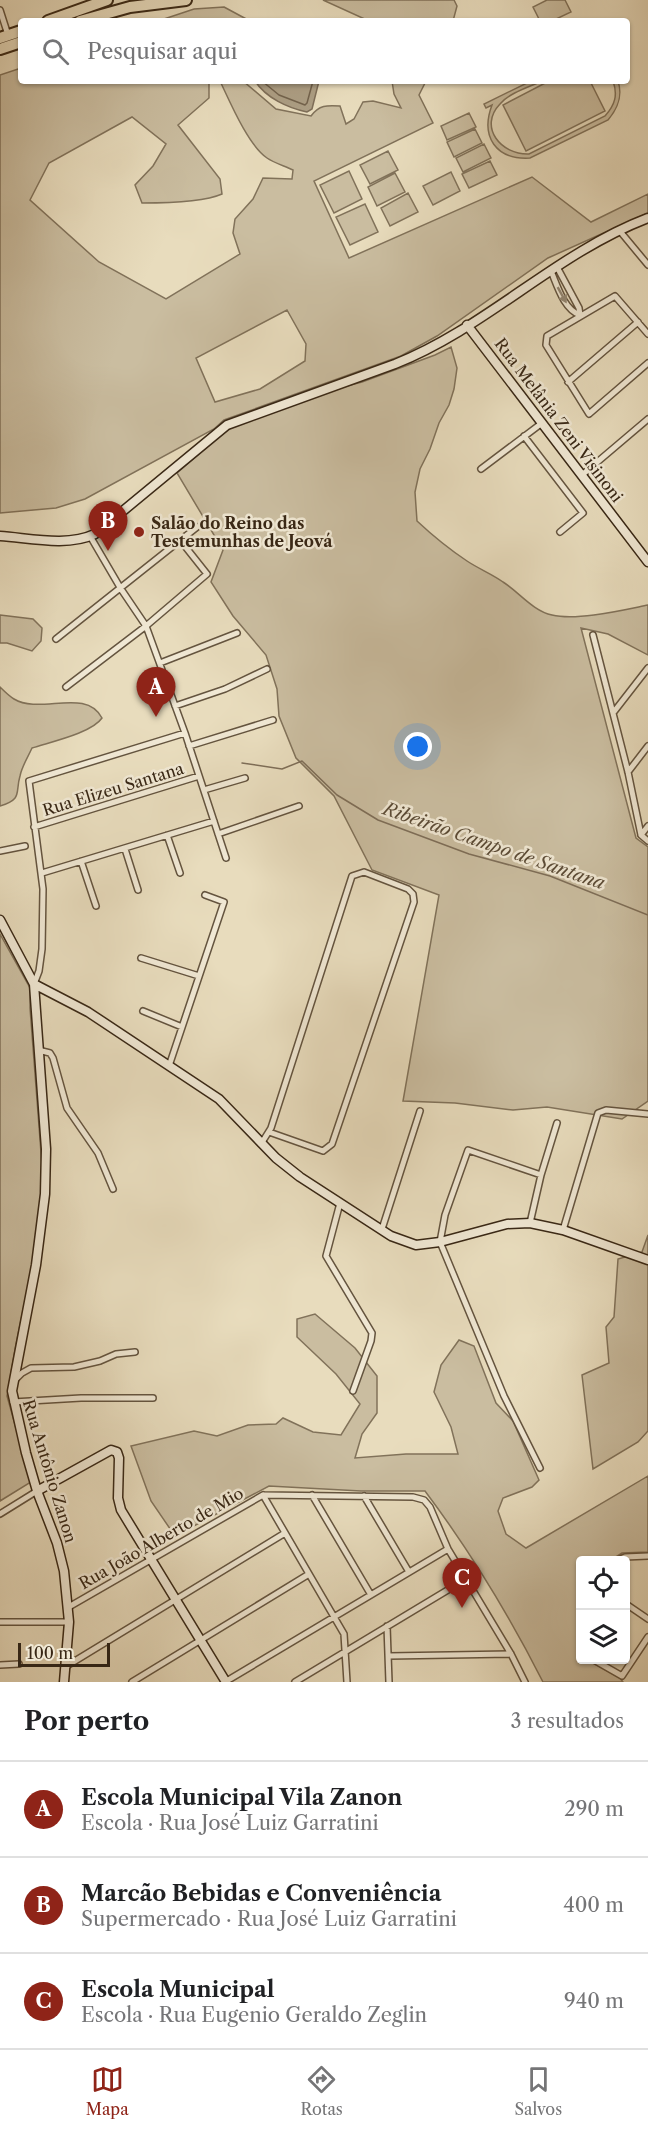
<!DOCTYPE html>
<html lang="pt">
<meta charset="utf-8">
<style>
body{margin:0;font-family:"Libre Caslon Text",serif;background:#f6f6f6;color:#202124}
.controls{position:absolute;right:18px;bottom:18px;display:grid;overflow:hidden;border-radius:6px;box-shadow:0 2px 4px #0004}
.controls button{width:54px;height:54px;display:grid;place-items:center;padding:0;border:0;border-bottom:2px solid #e0e0e0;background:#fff;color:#202124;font:30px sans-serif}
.scale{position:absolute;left:18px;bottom:15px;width:92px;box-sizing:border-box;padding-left:6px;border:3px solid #382715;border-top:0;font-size:16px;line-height:21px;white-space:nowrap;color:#382715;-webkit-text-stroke:4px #f0e8d4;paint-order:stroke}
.you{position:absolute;left:418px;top:747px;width:21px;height:21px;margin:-15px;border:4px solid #fff;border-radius:50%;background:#1a73e8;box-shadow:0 0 0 9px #1a73e833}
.badge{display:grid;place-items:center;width:39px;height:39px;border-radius:50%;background:#8f2418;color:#fff;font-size:20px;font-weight:700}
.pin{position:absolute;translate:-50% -50px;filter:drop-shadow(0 2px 3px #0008)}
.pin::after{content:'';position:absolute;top:32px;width:21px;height:18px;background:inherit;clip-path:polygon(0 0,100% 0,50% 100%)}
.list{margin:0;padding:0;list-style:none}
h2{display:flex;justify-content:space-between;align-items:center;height:78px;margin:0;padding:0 24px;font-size:26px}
h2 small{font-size:20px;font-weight:400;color:#757577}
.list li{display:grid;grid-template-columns:39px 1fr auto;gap:18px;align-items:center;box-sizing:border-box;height:96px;padding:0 24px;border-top:2px solid #e0e0e0}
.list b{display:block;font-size:22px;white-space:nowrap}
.list p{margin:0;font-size:20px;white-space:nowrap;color:#757577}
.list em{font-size:20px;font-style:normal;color:#757577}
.icon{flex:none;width:33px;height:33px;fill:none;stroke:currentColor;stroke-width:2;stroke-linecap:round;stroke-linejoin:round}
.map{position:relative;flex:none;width:648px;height:1682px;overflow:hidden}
.search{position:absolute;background:#fff;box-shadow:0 2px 4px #0004;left:18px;right:18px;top:18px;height:66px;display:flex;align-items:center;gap:15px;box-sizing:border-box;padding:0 21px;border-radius:6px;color:#757577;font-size:22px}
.sheet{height:366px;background:#fff}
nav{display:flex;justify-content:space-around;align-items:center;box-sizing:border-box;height:84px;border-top:2px solid #e0e0e0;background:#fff;font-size:16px;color:#757577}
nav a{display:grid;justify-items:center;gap:3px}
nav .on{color:#8f2418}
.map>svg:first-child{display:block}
.green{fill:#cabda0;stroke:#81725a;stroke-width:1.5;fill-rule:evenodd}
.water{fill:#ac9e84;stroke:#7e6e58;stroke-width:1.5}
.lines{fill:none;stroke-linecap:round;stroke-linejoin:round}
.shore{stroke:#72624c;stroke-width:1.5}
.stream{stroke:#7e6e58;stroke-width:1.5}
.street-casing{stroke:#64543f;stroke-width:8}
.secondary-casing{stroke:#382715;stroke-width:11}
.highway-casing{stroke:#382715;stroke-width:14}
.street{stroke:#f0e8d4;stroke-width:5}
.secondary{stroke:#f0e8d4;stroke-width:8}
.highway{stroke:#e8dcbd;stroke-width:10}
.oneway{fill:#948874}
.poi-dot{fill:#8f2418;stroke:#f0e8d4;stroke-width:2}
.labels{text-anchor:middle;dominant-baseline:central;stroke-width:5;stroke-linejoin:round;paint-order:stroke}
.street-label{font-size:16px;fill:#382715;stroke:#f0e8d4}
.poi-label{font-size:16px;font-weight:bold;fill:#382715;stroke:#f0e8d4;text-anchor:start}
.water-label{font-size:18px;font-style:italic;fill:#5b4b36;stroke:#f0e8d4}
</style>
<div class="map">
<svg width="648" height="1682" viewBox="0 0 648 1682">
<rect width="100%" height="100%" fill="#e8dcbd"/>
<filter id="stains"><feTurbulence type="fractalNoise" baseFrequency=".00333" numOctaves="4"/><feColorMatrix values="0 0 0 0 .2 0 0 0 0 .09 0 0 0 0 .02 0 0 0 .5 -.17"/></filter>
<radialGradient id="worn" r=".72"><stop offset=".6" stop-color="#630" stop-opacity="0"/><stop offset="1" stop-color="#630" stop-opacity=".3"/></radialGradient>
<path class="green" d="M323,0H454L457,6L453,21H369Z
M547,0H565L571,12L552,21H540L533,7Z
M224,7L250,21H158L194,9Z
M21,68V81H209V98L178,125L220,179L222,194C204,202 163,203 142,203L135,185L153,166L166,144L132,117L49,163L30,200L99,262L166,299L240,254L233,233L235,219L253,199L263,178L292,179L293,170C285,166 274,163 267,158C248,145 230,102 220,81H243L276,109L311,116C319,105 327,105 340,106L346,124L354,119L363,102L373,101L401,108L394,94L392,81H426L419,95L433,123L314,181L349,258L532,177L591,222L648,194V213L548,258L437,336L401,356L224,420L214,429L85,499L56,508L0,513V75ZM287,310L306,344L305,361L260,389L215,402L196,358Z
M531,81H542C529,87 509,93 500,104C478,127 501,155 529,154L605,116C615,105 618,95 613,81H618C623,96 618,108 608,120L530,158C496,160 480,137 492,105L486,108L484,104Z
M549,81H590L605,111L526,151L503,105Z
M469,113L476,127L447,140L441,126Z
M475,129L482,143L454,157L447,142Z
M484,144L491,158L463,172L456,158Z
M388,151L398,170L370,184L360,165Z
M490,161L497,175L469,188L462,174Z
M349,171L362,199L334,213L320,185Z
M451,172L460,191L433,205L423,186Z
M395,173L405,192L377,206L368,187Z
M408,193L418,212L390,226L381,208Z
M365,204L378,232L350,245L336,217Z
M451,347L457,368L454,389L449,405L439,423L430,449L420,469L415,492L417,521C433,536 449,549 467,561C479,569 492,574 503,582C519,592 533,611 552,615C577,621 623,610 648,605V655L608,634L581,628L636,838L648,847V1101L622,1119L547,1107L513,1110L455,1103L403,1101L439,895L372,870L334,796L296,758L279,716L277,689L266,655L233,616L211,582L223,550L177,473L230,427L316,394L362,382L435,355Z
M0,615L33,619L42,628L41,641L32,651L7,643H0Z
M0,687C4,691 9,696 14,699C40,715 86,687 102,718C92,733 50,742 32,748C28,757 22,766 20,776C15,793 23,799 0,806Z
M0,934L30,988V1008L43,1179L33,1263L16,1344L7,1396L31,1482L0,1501Z
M648,1235V1431L638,1442L593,1469L582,1375L609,1363L606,1327L614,1317L618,1259L642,1252Z
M315,1314L355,1348L377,1376V1413L362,1434L355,1458L406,1454H458L451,1427L434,1392L441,1365L459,1340L474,1346L496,1403L513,1421L539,1480L532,1487L503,1498L498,1511L506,1534L526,1548L648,1476V1552L622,1553L611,1560H580V1660H588L620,1678L623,1682H543C509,1615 470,1551 425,1491H361L269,1486L175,1536L151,1501L131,1446L194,1431L217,1436L248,1425L276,1424L283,1418L313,1432L341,1435L360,1404L336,1374L297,1337V1319Z"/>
<path class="water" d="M255,81H319L312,109L307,112C288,108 266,98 255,81Z"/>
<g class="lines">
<path class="shore" d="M262,81L279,95L305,105L307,103L313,81"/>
<path class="stream" d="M242,763L282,769L302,761L337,795L378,820L469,854L550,876L648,915"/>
<defs>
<path id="street" d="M0,10L8,35
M619,230L648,265
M557,267L579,308L580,315
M551,271C557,285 564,310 580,315
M648,334L615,296L547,336L546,345L589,414L648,363
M568,382L638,322
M524,436L583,513L560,532
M481,469L542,423
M582,475L648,419
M90,536L121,589L146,626L185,733L226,858
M593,635L628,772L641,835L648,841
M56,639L197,527
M160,663L237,633
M66,687L146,626L207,574L180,540
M175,706L225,689L267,669
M613,713L648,668
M189,746L273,720
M628,772L648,746
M204,790L245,778
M34,827L199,776
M218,834L299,806
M167,835L180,873
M641,835L648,826
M125,849L138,890
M0,851L25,846
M81,861L96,906
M42,873L214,821
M141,958L199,976
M34,984L39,971L42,949L43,889L29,781L185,733
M143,1011L182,1027
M38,1050L50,1053L53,1058L67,1108L98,1153L113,1189
M169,1066L224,902L205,895
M261,1144L271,1128L352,876L364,872L408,889L413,894L414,902L332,1144L323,1151L269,1132
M340,1203L326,1256L372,1333L371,1341L353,1391
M530,1223L541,1175L557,1123
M382,1229L420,1111
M563,1230L598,1113L606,1110L648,1114
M16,1379L22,1373L31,1368L74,1367L100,1361L116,1354L135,1352
M13,1402L81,1398H153
M540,1468L504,1396L440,1242L445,1215L468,1150L541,1175
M263,1495L344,1634L347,1682
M312,1495L371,1595
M364,1496L409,1572
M0,1514L37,1491
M618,1560L625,1557L648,1556
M626,1604L648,1619
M67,1608L263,1495L413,1497L424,1500L430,1507L448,1549L511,1654L525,1682
M0,1622H69
M387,1626L389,1682
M389,1656L511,1654
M594,1660L622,1676L648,1637
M0,1665L19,1664
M65,1667L285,1533
M132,1682L309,1574
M225,1682L448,1549
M295,1682L466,1579"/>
<path id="secondary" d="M467,325L648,562
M0,536C30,538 67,547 95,534L227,425L395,364C486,328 556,253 648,218
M0,920L34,984L46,1149L45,1194L36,1265L12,1391L26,1453L37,1491L57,1543L64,1571L69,1622L64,1682
M34,984L88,1012L219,1099L276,1158L300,1177L391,1236L416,1245L440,1242L507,1224L530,1223L563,1230L648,1260
M37,1491L111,1450L117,1452L119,1458L118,1498L121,1510L226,1682"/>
<path id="highway" d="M48,21L107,0
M80,21L130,7L186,0
M0,38L21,31
M0,49L21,42"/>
</defs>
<use href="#street" class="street-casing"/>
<use href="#secondary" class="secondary-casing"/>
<use href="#highway" class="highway-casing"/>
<use href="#street" class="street"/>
<use href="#secondary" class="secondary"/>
<use href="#highway" class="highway"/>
</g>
<defs><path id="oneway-solid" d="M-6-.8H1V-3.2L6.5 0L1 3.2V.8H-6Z" transform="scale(1.5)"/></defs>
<use class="oneway" href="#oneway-solid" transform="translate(562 295) rotate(61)"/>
<circle class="poi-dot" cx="139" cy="532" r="6"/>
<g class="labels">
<g class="street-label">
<text transform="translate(559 420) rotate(53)">Rua Melânia Zeni Visinoni</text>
<text transform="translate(113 789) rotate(-17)">Rua Elizeu Santana</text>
<text transform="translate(50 1471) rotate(73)">Rua Antônio Zanon</text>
<text transform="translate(161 1538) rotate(-30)">Rua João Alberto de Mio</text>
</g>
<g class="poi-label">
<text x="151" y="523">Salão do Reino das<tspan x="151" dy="18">Testemunhas de Jeová</tspan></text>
</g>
<g class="water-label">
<text transform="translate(494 846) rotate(19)">Ribeirão Campo de Santana</text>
</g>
</g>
<rect width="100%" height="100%" filter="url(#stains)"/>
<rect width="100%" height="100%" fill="url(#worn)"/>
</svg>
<div class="controls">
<button><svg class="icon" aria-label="locate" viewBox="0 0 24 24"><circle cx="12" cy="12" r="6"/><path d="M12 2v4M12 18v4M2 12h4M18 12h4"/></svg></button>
<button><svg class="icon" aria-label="layers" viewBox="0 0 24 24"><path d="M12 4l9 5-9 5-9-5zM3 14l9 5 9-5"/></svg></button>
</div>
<div class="scale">100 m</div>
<div class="you"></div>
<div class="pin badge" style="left:156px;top:717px">A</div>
<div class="pin badge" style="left:108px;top:551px">B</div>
<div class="pin badge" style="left:462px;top:1608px">C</div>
<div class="search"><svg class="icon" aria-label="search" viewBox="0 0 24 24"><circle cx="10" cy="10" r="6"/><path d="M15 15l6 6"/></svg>Pesquisar aqui</div>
</div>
<section class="sheet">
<h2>Por perto<small>3 resultados</small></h2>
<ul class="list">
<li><span class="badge">A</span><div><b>Escola Municipal Vila Zanon</b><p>Escola · Rua José Luiz Garratini</p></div><em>290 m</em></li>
<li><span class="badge">B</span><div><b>Marcão Bebidas e Conveniência</b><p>Supermercado · Rua José Luiz Garratini</p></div><em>400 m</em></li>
<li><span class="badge">C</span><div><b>Escola Municipal</b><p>Escola · Rua Eugenio Geraldo Zeglin</p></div><em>940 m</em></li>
</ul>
</section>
<nav>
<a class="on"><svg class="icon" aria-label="map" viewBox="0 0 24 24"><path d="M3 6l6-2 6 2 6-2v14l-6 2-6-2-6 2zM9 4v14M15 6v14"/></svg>Mapa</a>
<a><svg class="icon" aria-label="directions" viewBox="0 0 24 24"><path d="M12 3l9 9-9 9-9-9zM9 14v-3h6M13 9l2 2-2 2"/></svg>Rotas</a>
<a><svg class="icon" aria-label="saved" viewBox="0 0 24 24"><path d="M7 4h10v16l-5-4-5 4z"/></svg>Salvos</a>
</nav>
